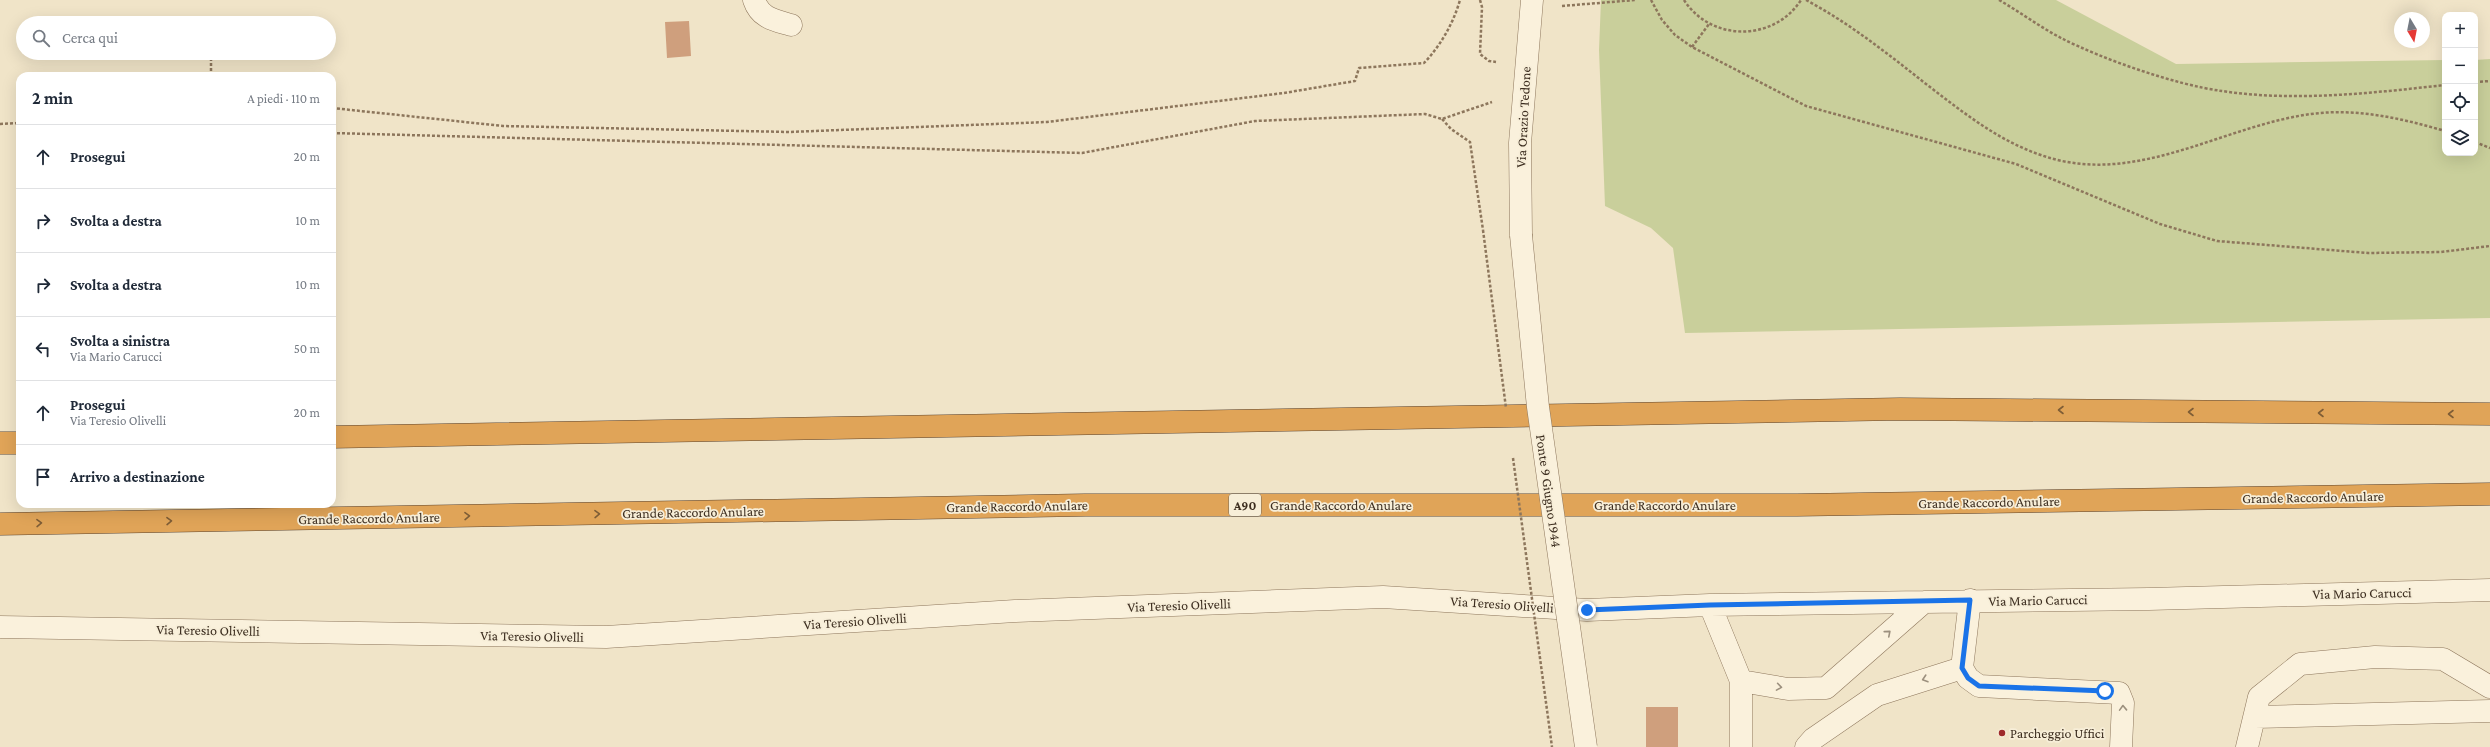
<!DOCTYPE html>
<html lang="it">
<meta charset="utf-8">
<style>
body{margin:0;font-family:"Crimson Pro",serif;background:#f6f6f7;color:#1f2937}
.controls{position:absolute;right:12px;top:12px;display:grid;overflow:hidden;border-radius:8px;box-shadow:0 4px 16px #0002}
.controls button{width:36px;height:36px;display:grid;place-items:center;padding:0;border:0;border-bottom:1px solid #e0e1e3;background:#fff;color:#1f2937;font:20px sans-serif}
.compass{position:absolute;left:2394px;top:12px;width:36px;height:36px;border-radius:50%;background:#fff;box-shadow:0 4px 16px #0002;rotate:170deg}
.stop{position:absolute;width:12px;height:12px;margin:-9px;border:3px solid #1a73e8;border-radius:50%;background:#fff}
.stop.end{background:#1a73e8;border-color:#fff;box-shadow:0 1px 4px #0008}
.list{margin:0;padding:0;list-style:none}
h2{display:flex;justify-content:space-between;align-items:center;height:52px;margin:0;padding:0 16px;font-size:17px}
h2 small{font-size:13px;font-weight:400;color:#747a83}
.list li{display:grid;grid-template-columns:26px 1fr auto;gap:12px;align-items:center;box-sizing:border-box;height:64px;padding:0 16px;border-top:1px solid #e0e1e3}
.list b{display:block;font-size:15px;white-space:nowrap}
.list p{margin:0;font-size:13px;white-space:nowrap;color:#747a83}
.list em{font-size:13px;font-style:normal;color:#747a83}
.icon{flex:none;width:22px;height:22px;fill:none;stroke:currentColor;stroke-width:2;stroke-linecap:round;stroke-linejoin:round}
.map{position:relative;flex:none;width:2490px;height:747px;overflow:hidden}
.search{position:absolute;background:#fff;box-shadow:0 4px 16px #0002;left:16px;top:16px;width:320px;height:44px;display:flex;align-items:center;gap:10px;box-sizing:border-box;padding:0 14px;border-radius:22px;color:#747a83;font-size:15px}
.panel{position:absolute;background:#fff;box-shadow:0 4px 16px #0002;left:16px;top:72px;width:320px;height:436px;border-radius:12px}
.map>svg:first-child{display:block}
.green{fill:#c9cf9b}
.building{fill:#cf9f7d}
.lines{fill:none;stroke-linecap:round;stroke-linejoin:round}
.minor-casing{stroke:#8d765c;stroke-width:23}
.highway-casing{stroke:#5b4430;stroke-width:23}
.path{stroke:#8d765c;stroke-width:2.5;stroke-dasharray:3 2;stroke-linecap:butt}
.minor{stroke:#faf1dc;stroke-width:22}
.highway{stroke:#e0a458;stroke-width:22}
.minor-bridge-casing{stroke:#8d765c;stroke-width:23;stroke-linecap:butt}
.path-bridge{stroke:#8d765c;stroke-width:2.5;stroke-dasharray:3 2;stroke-linecap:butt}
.minor-bridge{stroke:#faf1dc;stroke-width:22}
.oneway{stroke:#7e5d36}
.oneway2{stroke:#9c907e}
.route{stroke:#1a73e8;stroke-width:5}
.poi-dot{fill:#9e2a2b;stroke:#f7eed8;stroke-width:1.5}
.labels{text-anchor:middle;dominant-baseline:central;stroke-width:3.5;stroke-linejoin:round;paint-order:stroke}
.shield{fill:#f7eed8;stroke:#756857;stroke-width:1}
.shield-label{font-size:13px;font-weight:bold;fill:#3d2e20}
.street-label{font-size:14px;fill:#3d2e20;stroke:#f7eed8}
.poi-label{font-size:14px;fill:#3d2e20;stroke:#f7eed8;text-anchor:start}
</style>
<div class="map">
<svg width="2490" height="747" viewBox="0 0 2490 747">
<rect width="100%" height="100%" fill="#f0e4c8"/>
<path class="green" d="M1601,0H2056L2176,64L2445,60V153H2475V60L2490,59V318L1685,333L1673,248L1651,228L1605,206L1599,50Z"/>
<path class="building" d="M689,21L691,56L667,58L665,22Z
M1646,707H1678V747H1646Z"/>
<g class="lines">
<defs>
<path id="minor" d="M754,0C760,18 774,20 791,25
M1521,235L1520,143L1532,0
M1970,600L1962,668L1968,678L1979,686L2119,693L2123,703L2121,747
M1710,605L1741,681V747
M0,627L606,637L1015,611L1383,597L1587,610L1710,605L2149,599L2490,590
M1741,681L1788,689L1826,688L1924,602
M2255,717L2490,711
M1806,747L1813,739L1877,695L1962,668
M2247,747L2259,697L2300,664L2375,657L2443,659L2490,687"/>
<path id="highway" d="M332,437L1900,409L2490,414
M0,443H20
M0,524L1085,505H1797L2490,494"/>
</defs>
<use href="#minor" class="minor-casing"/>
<use href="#highway" class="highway-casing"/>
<path class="path" d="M1480,0L1482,7L1480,54L1489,61L1496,62
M1651,0L1662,20L1675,35L1692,47L1806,106L2016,164L2160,224L2217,241L2368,253L2441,252L2490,246
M1684,0C1711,42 1774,42 1801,0
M1806,0C1849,23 1887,53 1926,84C1968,116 2008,149 2062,161C2148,179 2228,125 2311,114C2357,108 2400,118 2445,131
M1999,0C2020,12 2040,27 2061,38C2102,59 2176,85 2222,91C2295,102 2372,93 2445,85
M1562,6L1635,0
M1692,47L1709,24
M211,76V53
M2475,82L2490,81
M332,108L503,126L789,132L1047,122L1284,93L1355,81L1359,68L1424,63C1441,45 1453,24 1460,0
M1442,119L1451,129L1470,142L1483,230
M0,124L20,123
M332,133L1082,153L1255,121L1425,114L1442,119L1492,102
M2475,142L2490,148"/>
<use href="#minor" class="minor"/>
<use href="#highway" class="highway"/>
<defs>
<path id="minor-bridge" d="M1521,235L1538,407L1586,747"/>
</defs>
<use href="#minor-bridge" class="minor-bridge-casing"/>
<path class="path-bridge" d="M1483,230L1506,408
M1513,458L1552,747"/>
<use href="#minor-bridge" class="minor-bridge"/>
</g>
<defs><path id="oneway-chevron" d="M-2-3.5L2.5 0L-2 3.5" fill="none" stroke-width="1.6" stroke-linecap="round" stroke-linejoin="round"/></defs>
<g class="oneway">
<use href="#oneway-chevron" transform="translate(2061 410) rotate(-180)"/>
<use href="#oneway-chevron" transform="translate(2191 412) rotate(-180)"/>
<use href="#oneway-chevron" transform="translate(2321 413) rotate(-180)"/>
<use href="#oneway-chevron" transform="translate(2451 414) rotate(-180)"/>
<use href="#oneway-chevron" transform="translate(597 514) rotate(-1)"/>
<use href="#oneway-chevron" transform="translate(467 516) rotate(-1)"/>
<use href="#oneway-chevron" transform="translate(169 521) rotate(-1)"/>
<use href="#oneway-chevron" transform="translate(39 523) rotate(-1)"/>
</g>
<g class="oneway2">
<use href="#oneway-chevron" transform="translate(1888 633) rotate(-41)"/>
<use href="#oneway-chevron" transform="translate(1925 679) rotate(162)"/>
<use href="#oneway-chevron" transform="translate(1779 687) rotate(9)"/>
<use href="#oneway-chevron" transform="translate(2123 708) rotate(-92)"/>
</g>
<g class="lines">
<path class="route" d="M1587,610L1710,605L1970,600L1962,668L1968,678L1979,686L2105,691"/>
</g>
<circle class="poi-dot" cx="2002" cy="733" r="4"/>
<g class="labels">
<rect class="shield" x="1229" y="494" width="32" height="22" rx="3"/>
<g class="shield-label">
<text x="1245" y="505">A90</text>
</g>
<g class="street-label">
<text transform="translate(1523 117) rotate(-87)">Via Orazio Tedone</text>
<text transform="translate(1549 491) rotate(82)">Ponte 9 Giugno 1944</text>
<text transform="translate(2313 497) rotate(-1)">Grande Raccordo Anulare</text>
<text transform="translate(1989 502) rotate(-1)">Grande Raccordo Anulare</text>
<text x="1341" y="505">Grande Raccordo Anulare</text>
<text x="1665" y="505">Grande Raccordo Anulare</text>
<text transform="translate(1017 506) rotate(-1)">Grande Raccordo Anulare</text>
<text transform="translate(693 512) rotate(-1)">Grande Raccordo Anulare</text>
<text transform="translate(369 518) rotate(-1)">Grande Raccordo Anulare</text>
<text transform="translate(2362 593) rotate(-1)">Via Mario Carucci</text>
<text transform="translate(2038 600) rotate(-1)">Via Mario Carucci</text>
<text transform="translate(1502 604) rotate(4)">Via Teresio Olivelli</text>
<text transform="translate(1179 605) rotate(-2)">Via Teresio Olivelli</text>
<text transform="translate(855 621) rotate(-4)">Via Teresio Olivelli</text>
<text transform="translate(208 630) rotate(1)">Via Teresio Olivelli</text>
<text transform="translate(532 636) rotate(1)">Via Teresio Olivelli</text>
</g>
<g class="poi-label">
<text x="2010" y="733">Parcheggio Uffici</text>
</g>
</g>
</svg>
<div class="controls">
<button>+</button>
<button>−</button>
<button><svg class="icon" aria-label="locate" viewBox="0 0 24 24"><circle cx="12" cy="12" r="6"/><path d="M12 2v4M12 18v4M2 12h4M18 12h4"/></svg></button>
<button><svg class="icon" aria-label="layers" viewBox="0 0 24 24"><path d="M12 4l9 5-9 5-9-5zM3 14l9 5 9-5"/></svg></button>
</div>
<svg class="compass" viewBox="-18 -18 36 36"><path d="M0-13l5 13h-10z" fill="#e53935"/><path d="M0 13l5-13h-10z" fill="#747a83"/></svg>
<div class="stop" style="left:2105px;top:691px"></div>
<div class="stop end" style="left:1587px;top:610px"></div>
<div class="search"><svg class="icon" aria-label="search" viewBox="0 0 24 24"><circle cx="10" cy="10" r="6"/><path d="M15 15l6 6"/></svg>Cerca qui</div>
<section class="panel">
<h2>2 min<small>A piedi · 110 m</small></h2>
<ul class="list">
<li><svg class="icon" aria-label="ahead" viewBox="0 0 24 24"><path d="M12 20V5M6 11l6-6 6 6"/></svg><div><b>Prosegui</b></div><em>20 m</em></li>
<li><svg class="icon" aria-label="right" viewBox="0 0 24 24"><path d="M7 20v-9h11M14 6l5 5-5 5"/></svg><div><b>Svolta a destra</b></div><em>10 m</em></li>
<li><svg class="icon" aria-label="right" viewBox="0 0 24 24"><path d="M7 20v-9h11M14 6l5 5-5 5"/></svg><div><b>Svolta a destra</b></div><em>10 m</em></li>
<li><svg class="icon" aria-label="left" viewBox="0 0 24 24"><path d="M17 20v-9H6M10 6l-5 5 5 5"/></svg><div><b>Svolta a sinistra</b><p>Via Mario Carucci</p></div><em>50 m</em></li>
<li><svg class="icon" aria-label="ahead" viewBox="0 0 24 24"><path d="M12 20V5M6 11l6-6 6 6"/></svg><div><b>Prosegui</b><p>Via Teresio Olivelli</p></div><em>20 m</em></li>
<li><svg class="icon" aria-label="arrive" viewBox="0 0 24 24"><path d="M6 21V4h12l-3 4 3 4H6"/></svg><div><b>Arrivo a destinazione</b></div></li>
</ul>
</section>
</div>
